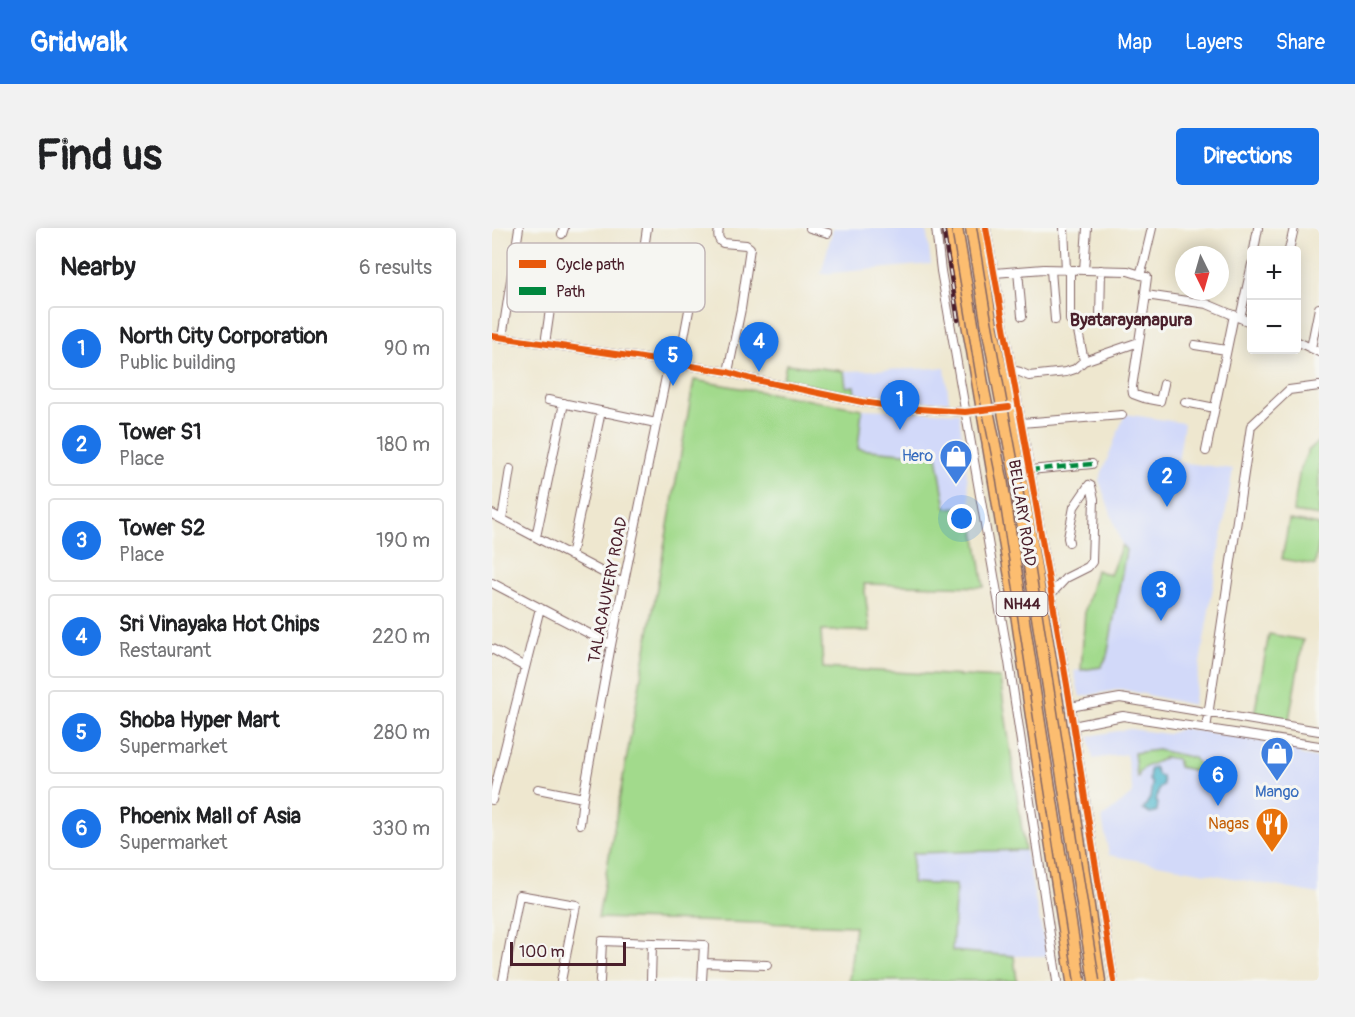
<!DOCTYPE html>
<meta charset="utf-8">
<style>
body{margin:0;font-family:Pangolin,sans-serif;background:#f2f2f2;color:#202124}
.controls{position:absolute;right:18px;top:18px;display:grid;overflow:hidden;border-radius:6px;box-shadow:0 3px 15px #0003}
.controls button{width:54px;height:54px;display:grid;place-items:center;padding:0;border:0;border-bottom:2px solid #e0e0e0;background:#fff;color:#202124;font:30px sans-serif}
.compass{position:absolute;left:683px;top:18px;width:54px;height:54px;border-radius:50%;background:#fff;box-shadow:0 3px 15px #0003;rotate:175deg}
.scale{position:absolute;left:18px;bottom:15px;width:116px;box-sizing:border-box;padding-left:6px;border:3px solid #4a1f2b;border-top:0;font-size:16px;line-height:21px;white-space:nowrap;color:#4a1f2b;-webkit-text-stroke:4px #f6f6f2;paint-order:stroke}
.you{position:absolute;left:470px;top:291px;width:21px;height:21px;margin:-15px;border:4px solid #fff;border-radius:50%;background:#1a73e8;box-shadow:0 0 0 9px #1a73e833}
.badge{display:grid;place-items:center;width:39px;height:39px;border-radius:50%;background:#1a73e8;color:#fff;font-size:20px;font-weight:700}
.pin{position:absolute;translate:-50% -50px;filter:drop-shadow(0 2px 3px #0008)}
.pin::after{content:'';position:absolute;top:32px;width:21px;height:18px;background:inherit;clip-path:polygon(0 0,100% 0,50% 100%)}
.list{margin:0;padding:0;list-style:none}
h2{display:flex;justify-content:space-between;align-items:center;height:78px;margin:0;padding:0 24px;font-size:26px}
h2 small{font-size:20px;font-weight:400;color:#757577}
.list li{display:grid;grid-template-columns:39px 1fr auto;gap:18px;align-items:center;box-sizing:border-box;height:84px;margin:0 12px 12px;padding:0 12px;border:2px solid #e0e0e0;border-radius:6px}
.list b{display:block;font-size:22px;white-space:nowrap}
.list p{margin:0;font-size:20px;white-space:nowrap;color:#757577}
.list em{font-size:20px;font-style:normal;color:#757577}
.map{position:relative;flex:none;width:827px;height:753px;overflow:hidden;border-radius:6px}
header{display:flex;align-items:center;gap:36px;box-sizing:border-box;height:84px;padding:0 30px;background:#1a73e8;color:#fff}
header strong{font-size:28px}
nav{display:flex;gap:33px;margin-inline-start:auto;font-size:21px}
.intro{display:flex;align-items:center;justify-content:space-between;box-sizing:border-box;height:144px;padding:0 36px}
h1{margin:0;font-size:42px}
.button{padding:15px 27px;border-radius:6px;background:#1a73e8;color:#fff;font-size:21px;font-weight:700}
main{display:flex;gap:36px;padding:0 36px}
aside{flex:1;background:#fff;border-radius:6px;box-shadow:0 3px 15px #0003}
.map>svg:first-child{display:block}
.built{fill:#d2d9f9}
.green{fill:#a2da8c;stroke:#767c5c;stroke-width:1.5}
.water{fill:#52bacf;stroke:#4e6c7d;stroke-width:1.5}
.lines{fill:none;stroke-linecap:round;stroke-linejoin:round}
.minor-casing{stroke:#836564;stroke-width:10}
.highway-casing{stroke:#836564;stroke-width:13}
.minor{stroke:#fff;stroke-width:8}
.highway{stroke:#fcbd6f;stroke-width:10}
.rail-casing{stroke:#4a1f2b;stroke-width:4.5}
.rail{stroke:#f6f6f2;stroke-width:2;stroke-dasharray:7;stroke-linecap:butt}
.highway-bridge-casing{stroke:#836564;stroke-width:13;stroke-linecap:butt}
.highway-bridge{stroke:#fcbd6f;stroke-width:10}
.quiet{stroke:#00873e;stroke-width:4.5;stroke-dasharray:9 4.5;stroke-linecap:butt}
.cycleway-casing{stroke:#f6f6f2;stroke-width:10}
.cycleway{stroke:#e8590c;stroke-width:6}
.labels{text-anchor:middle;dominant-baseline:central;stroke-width:6;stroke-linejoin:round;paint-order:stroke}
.shield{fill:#f6f6f2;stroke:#7e6067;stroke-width:1.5}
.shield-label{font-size:15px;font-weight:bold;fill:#4a1f2b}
.shop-label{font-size:16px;fill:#366cbe;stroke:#f6f6f2;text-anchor:end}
.street-label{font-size:16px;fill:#4a1f2b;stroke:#f6f6f2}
.food-label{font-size:16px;fill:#c56008;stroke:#f6f6f2;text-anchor:end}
.neighbourhood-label{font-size:18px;font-weight:bold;fill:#4a1f2b;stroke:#f6f6f2}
.key{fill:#f6f6f2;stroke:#c2b6b6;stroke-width:1.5}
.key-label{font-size:16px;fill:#4a1f2b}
</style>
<header>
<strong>Gridwalk</strong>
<nav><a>Map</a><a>Layers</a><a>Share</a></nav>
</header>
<div class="intro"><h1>Find us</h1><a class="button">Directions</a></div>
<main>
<aside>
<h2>Nearby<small>6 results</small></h2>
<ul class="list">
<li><span class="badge">1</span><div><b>North City Corporation</b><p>Public building</p></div><em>90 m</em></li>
<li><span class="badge">2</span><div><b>Tower S1</b><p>Place</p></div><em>180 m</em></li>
<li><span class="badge">3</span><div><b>Tower S2</b><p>Place</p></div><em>190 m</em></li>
<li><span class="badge">4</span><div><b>Sri Vinayaka Hot Chips</b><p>Restaurant</p></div><em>220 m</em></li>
<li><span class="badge">5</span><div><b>Shoba Hyper Mart</b><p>Supermarket</p></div><em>280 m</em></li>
<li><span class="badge">6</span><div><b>Phoenix Mall of Asia</b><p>Supermarket</p></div><em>330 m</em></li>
</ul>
</aside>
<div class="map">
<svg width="827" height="753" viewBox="0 0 827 753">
<rect width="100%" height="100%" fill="#f6f6f2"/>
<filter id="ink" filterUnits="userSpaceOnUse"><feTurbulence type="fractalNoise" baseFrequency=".0167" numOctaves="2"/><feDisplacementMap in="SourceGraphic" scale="12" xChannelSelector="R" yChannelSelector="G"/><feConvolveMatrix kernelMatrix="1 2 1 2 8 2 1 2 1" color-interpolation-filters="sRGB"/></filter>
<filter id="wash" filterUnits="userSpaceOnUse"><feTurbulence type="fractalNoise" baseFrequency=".008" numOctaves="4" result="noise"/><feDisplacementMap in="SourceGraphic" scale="24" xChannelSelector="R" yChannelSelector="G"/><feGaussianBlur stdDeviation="1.35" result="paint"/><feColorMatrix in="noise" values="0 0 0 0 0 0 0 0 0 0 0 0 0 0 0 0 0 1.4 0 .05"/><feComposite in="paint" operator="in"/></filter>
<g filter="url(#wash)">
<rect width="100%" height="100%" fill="#eee7cf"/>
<path class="built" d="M341,0H434L439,36L329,46Z
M453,140L457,173L411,174L363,167L362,159H354L352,143Z
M370,181L467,185L479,278L454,281L366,221Z
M633,186L692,195L686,234L741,241L701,477L629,461L588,469L582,443L589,442L593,382L604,342L618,347L630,317L607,252Z
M691,500L809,520L808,527L827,531V666L617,627L610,590L641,565L634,526L601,531L597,508L638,501L676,506Z
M533,622L555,728H522L460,723L420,655V625Z"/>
<path class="green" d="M294,136L352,143L354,159L362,158L363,167L291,151Z
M202,152L370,181L366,221L445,228L454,280L479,278L492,359L372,356L378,403H329L331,440L508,450L533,622L421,625L420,655L464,657L460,723L522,728L525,753H357L363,698L106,690Z
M827,213V288L801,284L808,241L816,223Z
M797,292L827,297V314L823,337L790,331Z
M630,317L634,322L615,429L609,439L589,442L593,382L604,342L618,347Z
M777,406L811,412L797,492L762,487Z
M666,522L702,530L708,538V547L705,543L687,539L685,531L673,529C664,537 650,535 646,549H645L642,525Z"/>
<path class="water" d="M662,539L666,547L670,548L671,557L667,560L664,573L666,575L665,583L658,586L651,582L658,570L660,556L657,552L658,541Z"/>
</g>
<g filter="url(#ink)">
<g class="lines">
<defs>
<path id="minor" d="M227,0C226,6 225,12 231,15L254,17L258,20L249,81L236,144
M318,0L336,5
M444,0L449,43L517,434L565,753
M494,0L538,242L575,457L622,753
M572,0L574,42
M70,6L72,0
M153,14L155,0
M762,22L766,0
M797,22L802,0
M559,42L563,92
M578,42V92
M592,42L595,0
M526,43L530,88
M503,45L552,41L636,43L655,49L653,64L654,67L715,76L760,95
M63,47L106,55
M648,47L652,34L660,0
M748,90L760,36
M608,92L609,42
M585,98L592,133
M0,108L144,129L236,144L259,151L370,174L412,180L473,184L514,179
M10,110L27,0
M804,113L827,124
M647,114L640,159L641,166L652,170L668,173L672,156
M53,116L63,47L67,22
M703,117L734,122
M819,120L827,80
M186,136L190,129L192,109L204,45
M519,142L528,144L537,148L574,144L583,141L592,133L647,114L654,67
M56,172L164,195
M693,174L723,180
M529,195L630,187
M714,223L742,87
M538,242L600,236
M0,286L131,355
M10,291L18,241
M44,309L72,175
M79,328L109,183
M0,355L119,417
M559,366L574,350L596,339L600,334L602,271L599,258L597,257L582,279L576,310L577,314
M0,421L33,439
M578,479L628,470L827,503
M581,498L631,488L827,518
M714,501L759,198L797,162L827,158
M46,561L91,570
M0,572L48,380
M88,596L91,570L119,417L177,134
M11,753L27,667L84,677L69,753
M108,753L110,713L212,717L211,735
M159,753L160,715
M210,753L211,735L275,737"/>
<path id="highway" d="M459,0L462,25L480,123L523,379L545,529L580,753
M485,0L499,91L514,163L537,297L578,549L608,753"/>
</defs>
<use href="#minor" class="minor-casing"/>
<use href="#highway" class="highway-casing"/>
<use href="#minor" class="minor"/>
<use href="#highway" class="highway"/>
<defs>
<path id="rail" d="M451,0L466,92"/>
</defs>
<use href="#rail" class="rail-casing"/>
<use href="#rail" class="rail"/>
<defs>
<path id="highway-bridge" d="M465,0L492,162L510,251L588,753
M479,0L494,93L523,248L602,753"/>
</defs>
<use href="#highway-bridge" class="highway-bridge-casing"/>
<use href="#highway-bridge" class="highway-bridge"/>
<path class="quiet" d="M538,242L600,236"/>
<defs>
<path id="cycleway" d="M494,0L538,242L575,457L622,753
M0,108L144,129L236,144L259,151L370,174L412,180L473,184L517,179"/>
</defs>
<use href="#cycleway" class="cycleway-casing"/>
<use href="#cycleway" class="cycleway"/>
</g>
</g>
<defs>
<symbol id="shop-pin" viewBox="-11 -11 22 30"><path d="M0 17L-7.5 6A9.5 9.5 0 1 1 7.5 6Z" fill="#3f7fe0" stroke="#f6f6f2"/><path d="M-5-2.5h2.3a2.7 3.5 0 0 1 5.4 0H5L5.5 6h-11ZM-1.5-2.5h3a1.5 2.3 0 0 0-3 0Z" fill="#fff"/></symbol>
<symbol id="restaurant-pin" viewBox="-11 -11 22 30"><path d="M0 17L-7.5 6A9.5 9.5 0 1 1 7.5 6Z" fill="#e8710a" stroke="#f6f6f2"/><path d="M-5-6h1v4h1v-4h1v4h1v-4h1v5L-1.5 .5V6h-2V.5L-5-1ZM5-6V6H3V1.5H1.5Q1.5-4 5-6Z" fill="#fff"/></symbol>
</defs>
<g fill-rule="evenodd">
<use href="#shop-pin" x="445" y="209" width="38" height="52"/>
<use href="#shop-pin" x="766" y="506" width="38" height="52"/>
<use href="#restaurant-pin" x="761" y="577" width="38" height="52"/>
</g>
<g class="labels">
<rect class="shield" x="504.5" y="364" width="51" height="24" rx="4.5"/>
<g class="shield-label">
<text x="530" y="376">NH44</text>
</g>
<g class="shop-label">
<text x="441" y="228">Hero</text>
<text x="785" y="564" text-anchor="middle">Mango</text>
</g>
<g class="street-label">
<text transform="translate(530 285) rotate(81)">BELLARY ROAD</text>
<text transform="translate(116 362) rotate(-79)">TALACAUVERY ROAD</text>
</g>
<g class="food-label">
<text x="757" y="596">Nagas</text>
</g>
<g class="neighbourhood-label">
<text x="639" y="92">Byatarayanapura</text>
</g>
</g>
<rect x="15" y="15" width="198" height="69" rx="9" class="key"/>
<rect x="27" y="32" width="27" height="8" fill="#e8590c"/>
<rect x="27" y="59" width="27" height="8" fill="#00873e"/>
<g class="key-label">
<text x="64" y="42">Cycle path</text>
<text x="64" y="69">Path</text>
</g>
</svg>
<div class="controls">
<button>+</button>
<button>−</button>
</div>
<svg class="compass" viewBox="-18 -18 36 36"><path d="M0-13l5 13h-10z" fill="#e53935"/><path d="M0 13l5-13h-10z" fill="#757577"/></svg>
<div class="scale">100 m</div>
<div class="you"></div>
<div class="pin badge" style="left:408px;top:202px">1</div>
<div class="pin badge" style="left:675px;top:279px">2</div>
<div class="pin badge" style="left:669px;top:393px">3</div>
<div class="pin badge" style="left:267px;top:144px">4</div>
<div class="pin badge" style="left:181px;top:158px">5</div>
<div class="pin badge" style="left:726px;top:578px">6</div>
</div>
</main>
